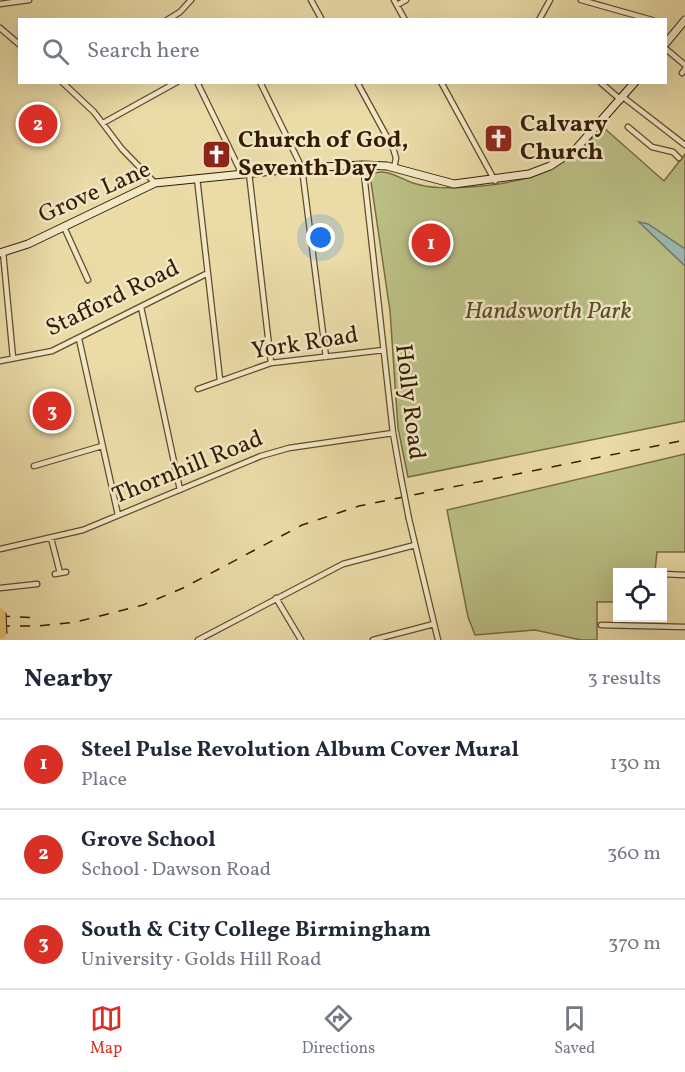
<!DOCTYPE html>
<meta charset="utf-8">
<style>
body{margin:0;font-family:Vollkorn,serif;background:#f6f6f7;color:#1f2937}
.controls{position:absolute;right:18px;bottom:18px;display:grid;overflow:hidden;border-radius:0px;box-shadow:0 6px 24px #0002}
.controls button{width:54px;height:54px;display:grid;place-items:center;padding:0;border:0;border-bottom:2px solid #e0e1e3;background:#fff;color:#1f2937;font:30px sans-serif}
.you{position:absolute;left:321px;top:238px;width:21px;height:21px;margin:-15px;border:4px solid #fff;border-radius:50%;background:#1a73e8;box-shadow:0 0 0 9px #1a73e833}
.badge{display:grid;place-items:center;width:39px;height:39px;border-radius:50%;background:#d93025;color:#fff;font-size:20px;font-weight:700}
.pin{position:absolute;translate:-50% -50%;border:3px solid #fff;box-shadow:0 2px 6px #0006}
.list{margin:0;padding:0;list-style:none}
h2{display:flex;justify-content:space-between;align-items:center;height:78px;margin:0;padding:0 24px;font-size:26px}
h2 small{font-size:20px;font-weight:400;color:#747a83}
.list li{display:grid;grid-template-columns:39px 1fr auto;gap:18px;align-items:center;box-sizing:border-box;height:90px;padding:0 24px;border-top:2px solid #e0e1e3}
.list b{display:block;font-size:22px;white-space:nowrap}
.list p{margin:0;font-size:20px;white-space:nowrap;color:#747a83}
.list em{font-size:20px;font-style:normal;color:#747a83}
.icon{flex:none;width:33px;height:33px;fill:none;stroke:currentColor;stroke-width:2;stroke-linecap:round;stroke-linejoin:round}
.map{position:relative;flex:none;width:685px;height:640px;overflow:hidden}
.search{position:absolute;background:#fff;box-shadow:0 6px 24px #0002;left:18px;right:18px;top:18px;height:66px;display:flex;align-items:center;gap:15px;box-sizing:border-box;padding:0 21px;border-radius:0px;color:#747a83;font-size:22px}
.sheet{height:348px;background:#fff}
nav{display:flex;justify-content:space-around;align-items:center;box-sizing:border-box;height:84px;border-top:2px solid #e0e1e3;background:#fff;font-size:16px;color:#747a83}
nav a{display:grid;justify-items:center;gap:3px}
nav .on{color:#d93025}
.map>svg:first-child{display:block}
.green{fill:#babf84;stroke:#776d43;stroke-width:1.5}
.water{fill:#9cb8b2;stroke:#72796c;stroke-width:1.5}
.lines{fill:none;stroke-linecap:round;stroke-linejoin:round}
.street-casing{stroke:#624b2b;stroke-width:7}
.secondary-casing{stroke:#341b02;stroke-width:9}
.street{stroke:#f1e8c6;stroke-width:4.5}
.secondary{stroke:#f1e8c6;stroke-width:7}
.rail{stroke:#341b02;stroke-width:1.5;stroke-dasharray:10 10;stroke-linecap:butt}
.street-bridge-casing{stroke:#624b2b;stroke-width:7;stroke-linecap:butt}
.highway-bridge-casing{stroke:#341b02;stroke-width:11;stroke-linecap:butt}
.street-bridge{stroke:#f1e8c6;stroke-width:4.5}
.highway-bridge{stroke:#e5be74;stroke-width:9}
.labels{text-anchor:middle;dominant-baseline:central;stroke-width:5;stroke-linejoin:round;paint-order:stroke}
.poi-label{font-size:24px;font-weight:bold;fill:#341b02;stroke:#f1e8c6;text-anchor:start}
.street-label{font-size:24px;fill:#341b02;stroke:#f1e8c6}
.park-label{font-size:24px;font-style:italic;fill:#5c4c29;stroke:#f1e8c6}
</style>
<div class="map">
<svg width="685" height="640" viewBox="0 0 685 640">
<rect width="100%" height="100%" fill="#eadba7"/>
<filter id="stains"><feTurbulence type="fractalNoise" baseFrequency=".00333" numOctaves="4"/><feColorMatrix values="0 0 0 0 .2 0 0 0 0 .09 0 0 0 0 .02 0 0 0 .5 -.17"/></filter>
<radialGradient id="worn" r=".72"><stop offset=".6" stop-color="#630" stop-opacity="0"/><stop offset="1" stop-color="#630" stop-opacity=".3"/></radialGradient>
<path class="green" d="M603,127L664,181L685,154V421L408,477L398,428L390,311L370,175C385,166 400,179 413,183C431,189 451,188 469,187C528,183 562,172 603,127Z
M685,454V552H657L655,571L618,572L617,602H597V640H581L535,630L475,635L468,617L447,510Z"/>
<path class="water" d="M639,222L648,224L685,249V266Z"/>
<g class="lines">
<defs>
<path id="street" d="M311,0L322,20
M394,0L405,20
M581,0L652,20
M0,4L29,0
M397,5L406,0
M167,20L180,12L191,0
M539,20L550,0
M0,28L20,45
M666,49L685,65
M682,73L685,69
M62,82L94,112L122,149L155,183
M197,82L242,174
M260,82L302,168L326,357
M357,82L393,148L396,158L394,168
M441,82L495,181
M600,82L621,100
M623,97L685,145
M103,123L177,82
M628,127L652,147L673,152L679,158
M363,165L393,433L401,478
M249,173L271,363
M197,178L220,380
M64,227L88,280
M3,252L13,358
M141,307L180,490
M79,339L118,515
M0,361L52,351L206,274
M198,389L271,363L384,350
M34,466L102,446
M409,519L438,640
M51,538L60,573
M0,549L83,530L261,456L289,448L393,433
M55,574L66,572
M662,574L685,575
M0,588L37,584
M276,598L301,640
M601,625L685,627
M198,640L343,564L415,545
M373,640L434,624"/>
<path id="secondary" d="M666,43L685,20
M0,253L28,244L155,183L302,168L363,165L387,166L454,184L529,174L550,166L576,149L635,82"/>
</defs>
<use href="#street" class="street-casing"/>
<use href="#secondary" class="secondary-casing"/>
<use href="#street" class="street"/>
<use href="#secondary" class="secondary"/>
<path class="rail" d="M0,616L39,618
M0,626H38L76,622L143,605L183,588L302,525L359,506L685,440"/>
<defs>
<path id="street-bridge" d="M401,478L409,519"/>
<path id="highway-bridge" d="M1,613L2,634"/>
</defs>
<use href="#street-bridge" class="street-bridge-casing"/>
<use href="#highway-bridge" class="highway-bridge-casing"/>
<use href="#street-bridge" class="street-bridge"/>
<use href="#highway-bridge" class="highway-bridge"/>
</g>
<defs>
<symbol id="church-square" viewBox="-11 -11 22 22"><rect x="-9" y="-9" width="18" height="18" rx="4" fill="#8f2418" stroke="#f1e8c6"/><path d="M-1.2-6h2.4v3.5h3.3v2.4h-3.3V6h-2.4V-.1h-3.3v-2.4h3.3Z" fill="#fff"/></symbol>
</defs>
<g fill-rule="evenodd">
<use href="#church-square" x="482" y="122" width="33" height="33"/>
<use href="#church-square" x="200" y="138" width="33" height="33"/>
</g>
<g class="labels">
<g class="poi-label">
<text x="520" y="125">Calvary<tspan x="520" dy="28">Church</tspan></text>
<text x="238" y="141">Church of God,<tspan x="238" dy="28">Seventh Day</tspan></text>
</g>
<g class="street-label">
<text transform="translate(95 193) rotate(-24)">Grove Lane</text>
<text transform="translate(113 299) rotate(-26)">Stafford Road</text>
<text transform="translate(305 344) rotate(-9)">York Road</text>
<text transform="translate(409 402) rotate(83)">Holly Road</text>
<text transform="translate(188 468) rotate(-22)">Thornhill Road</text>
</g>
<g class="park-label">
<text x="548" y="312">Handsworth Park</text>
</g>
</g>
<rect width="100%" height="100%" filter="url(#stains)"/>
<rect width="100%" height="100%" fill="url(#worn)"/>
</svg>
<div class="controls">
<button><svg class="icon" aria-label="locate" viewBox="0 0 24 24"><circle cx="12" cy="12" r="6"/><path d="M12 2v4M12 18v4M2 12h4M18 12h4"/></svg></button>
</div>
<div class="you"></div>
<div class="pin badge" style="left:431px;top:243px">1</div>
<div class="pin badge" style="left:38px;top:124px">2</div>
<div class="pin badge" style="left:52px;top:411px">3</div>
<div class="search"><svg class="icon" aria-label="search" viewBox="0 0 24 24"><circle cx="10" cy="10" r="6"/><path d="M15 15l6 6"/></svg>Search here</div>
</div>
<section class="sheet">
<h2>Nearby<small>3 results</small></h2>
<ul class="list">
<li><span class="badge">1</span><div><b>Steel Pulse Revolution Album Cover Mural</b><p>Place</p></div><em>130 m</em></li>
<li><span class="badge">2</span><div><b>Grove School</b><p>School · Dawson Road</p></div><em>360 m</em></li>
<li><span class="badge">3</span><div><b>South &amp; City College Birmingham</b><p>University · Golds Hill Road</p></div><em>370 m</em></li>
</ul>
</section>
<nav>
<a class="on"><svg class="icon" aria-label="map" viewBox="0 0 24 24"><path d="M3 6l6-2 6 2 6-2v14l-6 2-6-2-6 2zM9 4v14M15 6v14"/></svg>Map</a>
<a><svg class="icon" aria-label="directions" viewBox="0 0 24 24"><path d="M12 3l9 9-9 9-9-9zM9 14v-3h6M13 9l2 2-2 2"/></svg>Directions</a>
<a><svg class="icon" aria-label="saved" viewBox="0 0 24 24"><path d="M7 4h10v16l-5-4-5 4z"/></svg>Saved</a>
</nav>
